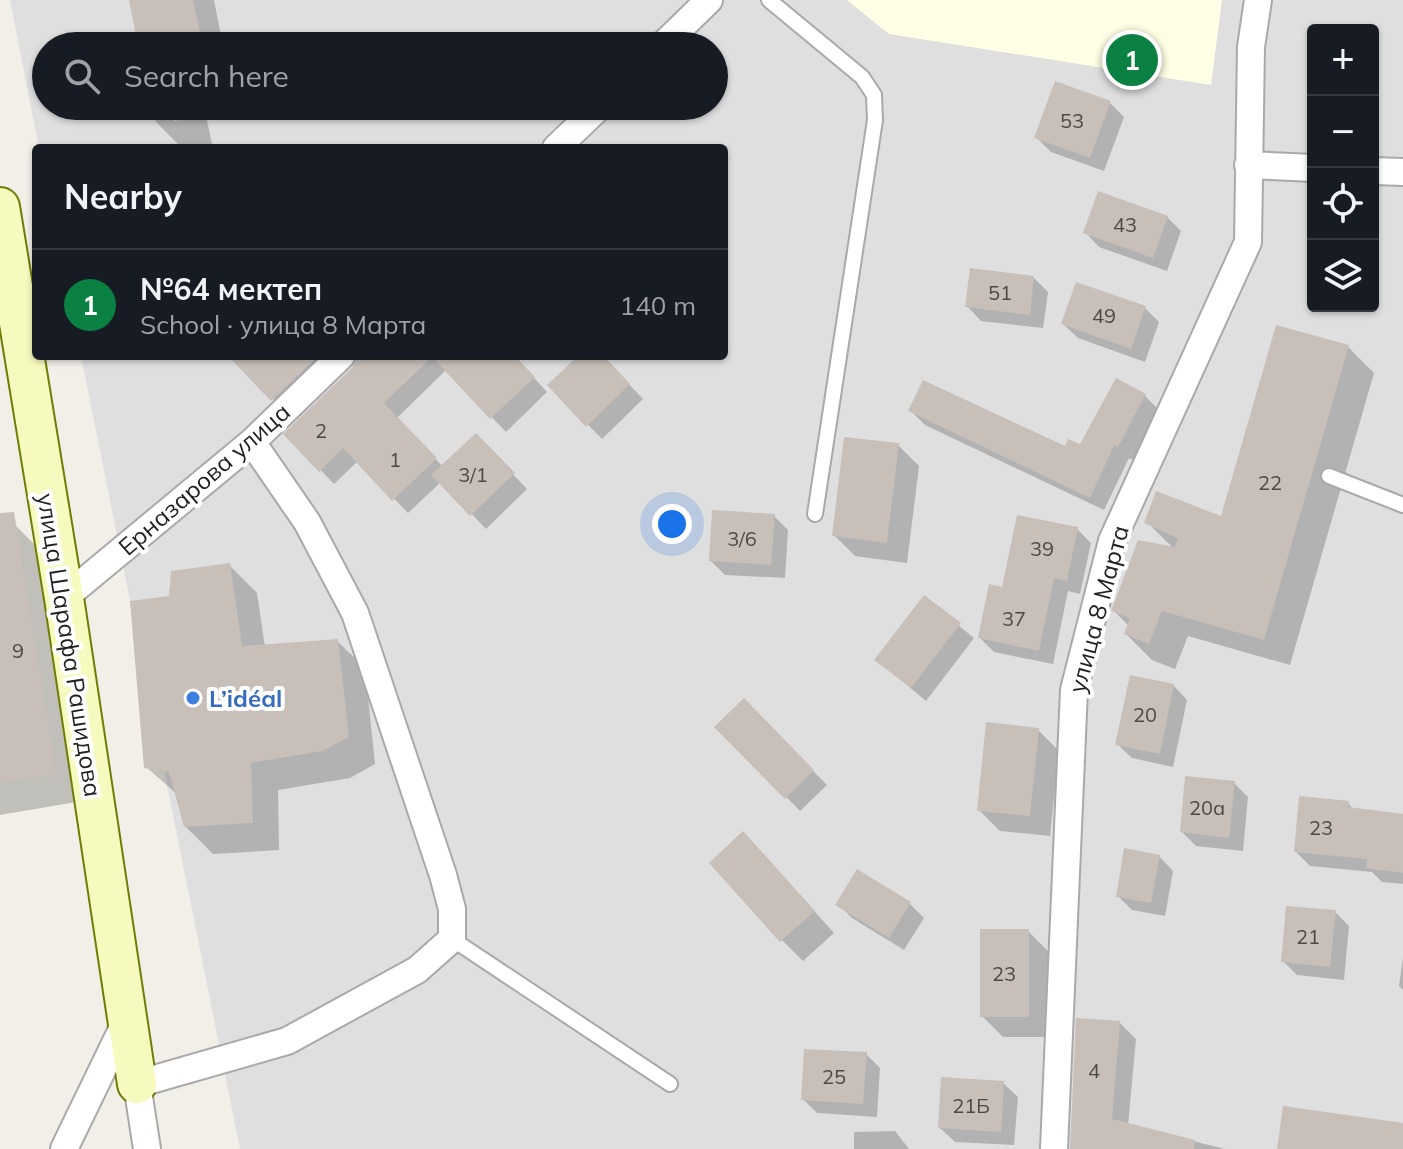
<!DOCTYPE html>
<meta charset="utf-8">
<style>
body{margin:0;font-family:Mulish,sans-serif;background:#242831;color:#f1f3f6}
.controls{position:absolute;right:24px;top:24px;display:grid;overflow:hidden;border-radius:8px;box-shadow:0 2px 6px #0004}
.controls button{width:72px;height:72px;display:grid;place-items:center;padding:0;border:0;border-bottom:2px solid #363941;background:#171b24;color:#f1f3f6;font:40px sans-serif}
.you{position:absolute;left:672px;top:524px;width:28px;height:28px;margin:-20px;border:6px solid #fff;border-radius:50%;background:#1a73e8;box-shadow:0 0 0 12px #1a73e833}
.badge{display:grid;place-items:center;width:52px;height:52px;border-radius:50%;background:#0b8043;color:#fff;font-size:26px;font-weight:700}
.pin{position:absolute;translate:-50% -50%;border:4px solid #fff;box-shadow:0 2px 8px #0006}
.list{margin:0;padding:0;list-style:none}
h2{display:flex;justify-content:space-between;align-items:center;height:104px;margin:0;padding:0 32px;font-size:34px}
h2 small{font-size:26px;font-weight:400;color:#9ea1a6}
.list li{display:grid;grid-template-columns:52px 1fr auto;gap:24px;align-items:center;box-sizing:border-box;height:112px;padding:0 32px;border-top:2px solid #363941}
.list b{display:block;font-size:30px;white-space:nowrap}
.list p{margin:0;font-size:26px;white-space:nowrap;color:#9ea1a6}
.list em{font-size:26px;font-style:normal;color:#9ea1a6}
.icon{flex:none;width:44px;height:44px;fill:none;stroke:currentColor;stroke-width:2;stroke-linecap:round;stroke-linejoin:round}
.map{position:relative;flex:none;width:1403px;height:1149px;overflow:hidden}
.search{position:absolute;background:#171b24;box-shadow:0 2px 6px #0004;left:32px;top:32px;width:696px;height:88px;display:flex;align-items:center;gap:20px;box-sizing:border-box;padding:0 28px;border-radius:44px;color:#9ea1a6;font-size:30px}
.panel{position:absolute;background:#171b24;box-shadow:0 2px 6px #0004;left:32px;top:144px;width:696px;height:216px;border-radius:8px}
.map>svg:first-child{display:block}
.residential{fill:#e0dfdf;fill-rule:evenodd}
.education{fill:#ffffe5}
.shadow{fill:#0003;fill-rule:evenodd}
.building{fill:#c7bfb8}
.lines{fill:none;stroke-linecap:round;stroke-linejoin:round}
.service-casing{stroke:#a9a9a9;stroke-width:18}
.minor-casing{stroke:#a9a9a9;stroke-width:30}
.secondary-casing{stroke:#707d05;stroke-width:42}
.service{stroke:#fff;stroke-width:14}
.minor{stroke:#fff;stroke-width:26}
.secondary{stroke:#f7fabf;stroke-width:38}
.shop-dot{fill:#3f7fe0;stroke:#fff;stroke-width:3}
.labels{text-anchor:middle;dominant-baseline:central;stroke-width:8;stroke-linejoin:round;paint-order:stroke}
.number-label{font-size:20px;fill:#4b4948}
.street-label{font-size:24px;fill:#222;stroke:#fff}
.shop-label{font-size:24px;font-weight:bold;fill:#366cbe;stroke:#fff;text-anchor:start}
</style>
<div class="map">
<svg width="1403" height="1149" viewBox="0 0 1403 1149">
<rect width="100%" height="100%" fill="#f2efe9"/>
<path class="residential" d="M10,0H1403V1149H240L81,356H724V148H39ZM1313,30H1373V306H1313ZM46,46H714V106H46Z"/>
<path class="education" d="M847,0H1222L1211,85L889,34Z"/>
<path class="shadow" d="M131,0H214L223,46H140Z
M1110,103L1124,117L1104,171L1051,152L1036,137Z
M153,106H204L212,144L182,148L156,122ZM195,112L196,116L174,121V117Z
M1167,217L1181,231L1167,271L1099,247L1085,232Z
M1034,278L1048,292L1043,328L981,321L967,306Z
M1145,308L1159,322L1145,362L1078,338L1063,324Z
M1348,347L1374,373L1290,665L1188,636L1175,669L1152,660L1126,634L1129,626L1113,610L1174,549L1147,522L1222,519Z
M231,356H311L328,374L287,413Z
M357,356H514L547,392L506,432L446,370L397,418L443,467L476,435L527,489L486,529L441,482L408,513L358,461L334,484L286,434L354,369Z
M581,356H602L643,399L602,439L550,386Z
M1117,380L1145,396L1159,410L1133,460L1129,458L1104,510L925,425L911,411L1066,449L1081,447Z
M898,445L919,466L907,563L855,556L834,535Z
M774,516L788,530L785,578L725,575L711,561Z
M15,525L43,553L82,801L0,815V527Z
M1077,529L1091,543L1080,594L1068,591L1053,664L994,652L980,638L1003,589Z
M229,565L257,593L265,647L337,641L365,668L375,764L350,778L278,790L279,850L213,854L185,826L178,795L146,767L171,597Z
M924,597L974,638L926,701L877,660Z
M1173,685L1187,700L1173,767L1132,758L1117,744Z
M744,701L827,785L800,811L717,727Z
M1038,730L1059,751L1050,836L1000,831L979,810Z
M1234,783L1248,797L1243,851L1196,846L1182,832Z
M1348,803L1354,810L1403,816V884L1382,882L1372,872L1310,866L1296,852Z
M764,855L834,933L803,961L782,940Z
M1159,856L1173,871L1165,916L1132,910L1118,896Z
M838,904H910L924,918L904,950L852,918Z
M1335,912L1349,926L1344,980L1297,975L1283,961Z
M1028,931L1049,952V1037H1003L982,1016Z
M1403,957V990L1399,986Z
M1120,1023L1136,1039L1128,1125L1225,1149H1072Z
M866,1054L880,1068L877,1117L817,1113L803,1099Z
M1003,1083L1018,1097L1014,1145L955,1142L940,1128Z
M895,1131L909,1149H854V1132Z"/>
<path class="building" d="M129,0H193L203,46H138Z
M1055,81L1111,101L1090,158L1034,138Z
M1098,191L1168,216L1153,258L1083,233Z
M970,268L1034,276L1030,315L965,307Z
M1076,282L1146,306L1131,349L1061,324Z
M1276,325L1349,345L1264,640L1162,611L1149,644L1124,634L1130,618L1111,611L1138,540L1175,547L1178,538L1144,523L1156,491L1221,516Z
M228,356H318L271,401Z
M357,356H515L535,377L490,419L432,357L384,403L437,458L392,501L343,448L319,472L283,434L352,368Z
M578,356H604L630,384L586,427L547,385Z
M1116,378L1146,394L1118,447L1114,445L1090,498L908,411L923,380L1065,446L1068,439L1080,444Z
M476,433L515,473L470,516L431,475Z
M844,437L899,443L887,543L832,536Z
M712,510L775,514L771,565L709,561Z
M14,512L56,774L0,783V513Z
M1017,515L1078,527L1067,581L1054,578L1039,651L978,638L989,584L1002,587Z
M230,563L242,646L338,639L349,737L322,751L251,763L253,823L184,827L169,772L144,768L130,601L169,596L171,571Z
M924,595L961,623L911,688L874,660Z
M1130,675L1174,684L1160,754L1115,745Z
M744,698L814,770L785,799L714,727Z
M986,722L1039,728L1030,816L977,811Z
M1185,776L1235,781L1229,838L1180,832Z
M1299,796L1349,801L1348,807L1403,814V873L1366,868L1367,859L1294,852Z
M743,831L815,911L780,942L709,863Z
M1124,848L1160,855L1151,903L1116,897Z
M857,869L911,902L889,938L835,905Z
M1286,906L1336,910L1330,967L1281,962Z
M980,929H1029V1017H980Z
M1076,1018L1120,1021L1112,1119L1195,1140L1194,1149H1070Z
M804,1049L867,1052L863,1104L801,1100Z
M941,1077L1004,1081L1001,1132L938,1128Z
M1283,1106L1403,1123V1149H1277Z"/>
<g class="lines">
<defs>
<path id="service" d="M769,0L862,77L874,95L875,120L815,514
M1329,476L1403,505
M452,939L670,1084"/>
<path id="minor" d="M662,46L709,0
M556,148L600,106
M1248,165L1313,168
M1373,171L1403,172
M64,598L252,442L341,356
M64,1149L127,1019
M147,1149L137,1084L287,1041L417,970L452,939V909L443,875L355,613L307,522L252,442
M1054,1149L1074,690L1112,541L1248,242L1251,47L1258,0"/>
<path id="secondary" d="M0,207L64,598L137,1084"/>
</defs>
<use href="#service" class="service-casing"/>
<use href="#minor" class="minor-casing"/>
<use href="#secondary" class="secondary-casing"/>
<use href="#service" class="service"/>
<use href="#minor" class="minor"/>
<use href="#secondary" class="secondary"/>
</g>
<circle class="shop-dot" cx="193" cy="698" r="8"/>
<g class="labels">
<g class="number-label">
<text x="1072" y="120">53</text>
<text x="1125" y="224">43</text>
<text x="1000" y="292">51</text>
<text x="1104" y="315">49</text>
<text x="321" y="430">2</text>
<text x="395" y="459">1</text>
<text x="473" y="474">3/1</text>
<text x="1270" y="482">22</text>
<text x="742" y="538">3/6</text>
<text x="1042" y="548">39</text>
<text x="1014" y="618">37</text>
<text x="18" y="650">9</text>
<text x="1145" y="714">20</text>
<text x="1207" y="807">20а</text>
<text x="1321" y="827">23</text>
<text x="1308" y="936">21</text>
<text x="1004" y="973">23</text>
<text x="1094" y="1070">4</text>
<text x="834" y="1076">25</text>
<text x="971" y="1105">21Б</text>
</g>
<g class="street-label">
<text transform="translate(204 479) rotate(-41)">Ерназарова улица</text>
<text transform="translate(1098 609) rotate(-75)">улица 8 Марта</text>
<text transform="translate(70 645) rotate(81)">улица Шарафа Рашидова</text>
</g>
<g class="shop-label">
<text x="209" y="698">L’idéal</text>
</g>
</g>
</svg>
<div class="controls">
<button>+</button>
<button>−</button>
<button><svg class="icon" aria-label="locate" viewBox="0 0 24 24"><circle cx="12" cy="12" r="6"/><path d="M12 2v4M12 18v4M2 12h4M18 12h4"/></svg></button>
<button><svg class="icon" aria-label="layers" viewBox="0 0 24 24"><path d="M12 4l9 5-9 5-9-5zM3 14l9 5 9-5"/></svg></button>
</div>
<div class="you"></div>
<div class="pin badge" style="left:1132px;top:60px">1</div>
<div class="search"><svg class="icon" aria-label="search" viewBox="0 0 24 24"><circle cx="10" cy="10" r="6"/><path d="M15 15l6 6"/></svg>Search here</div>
<section class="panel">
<h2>Nearby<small></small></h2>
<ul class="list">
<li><span class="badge">1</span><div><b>№64 мектеп</b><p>School · улица 8 Марта</p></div><em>140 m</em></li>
</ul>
</section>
</div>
